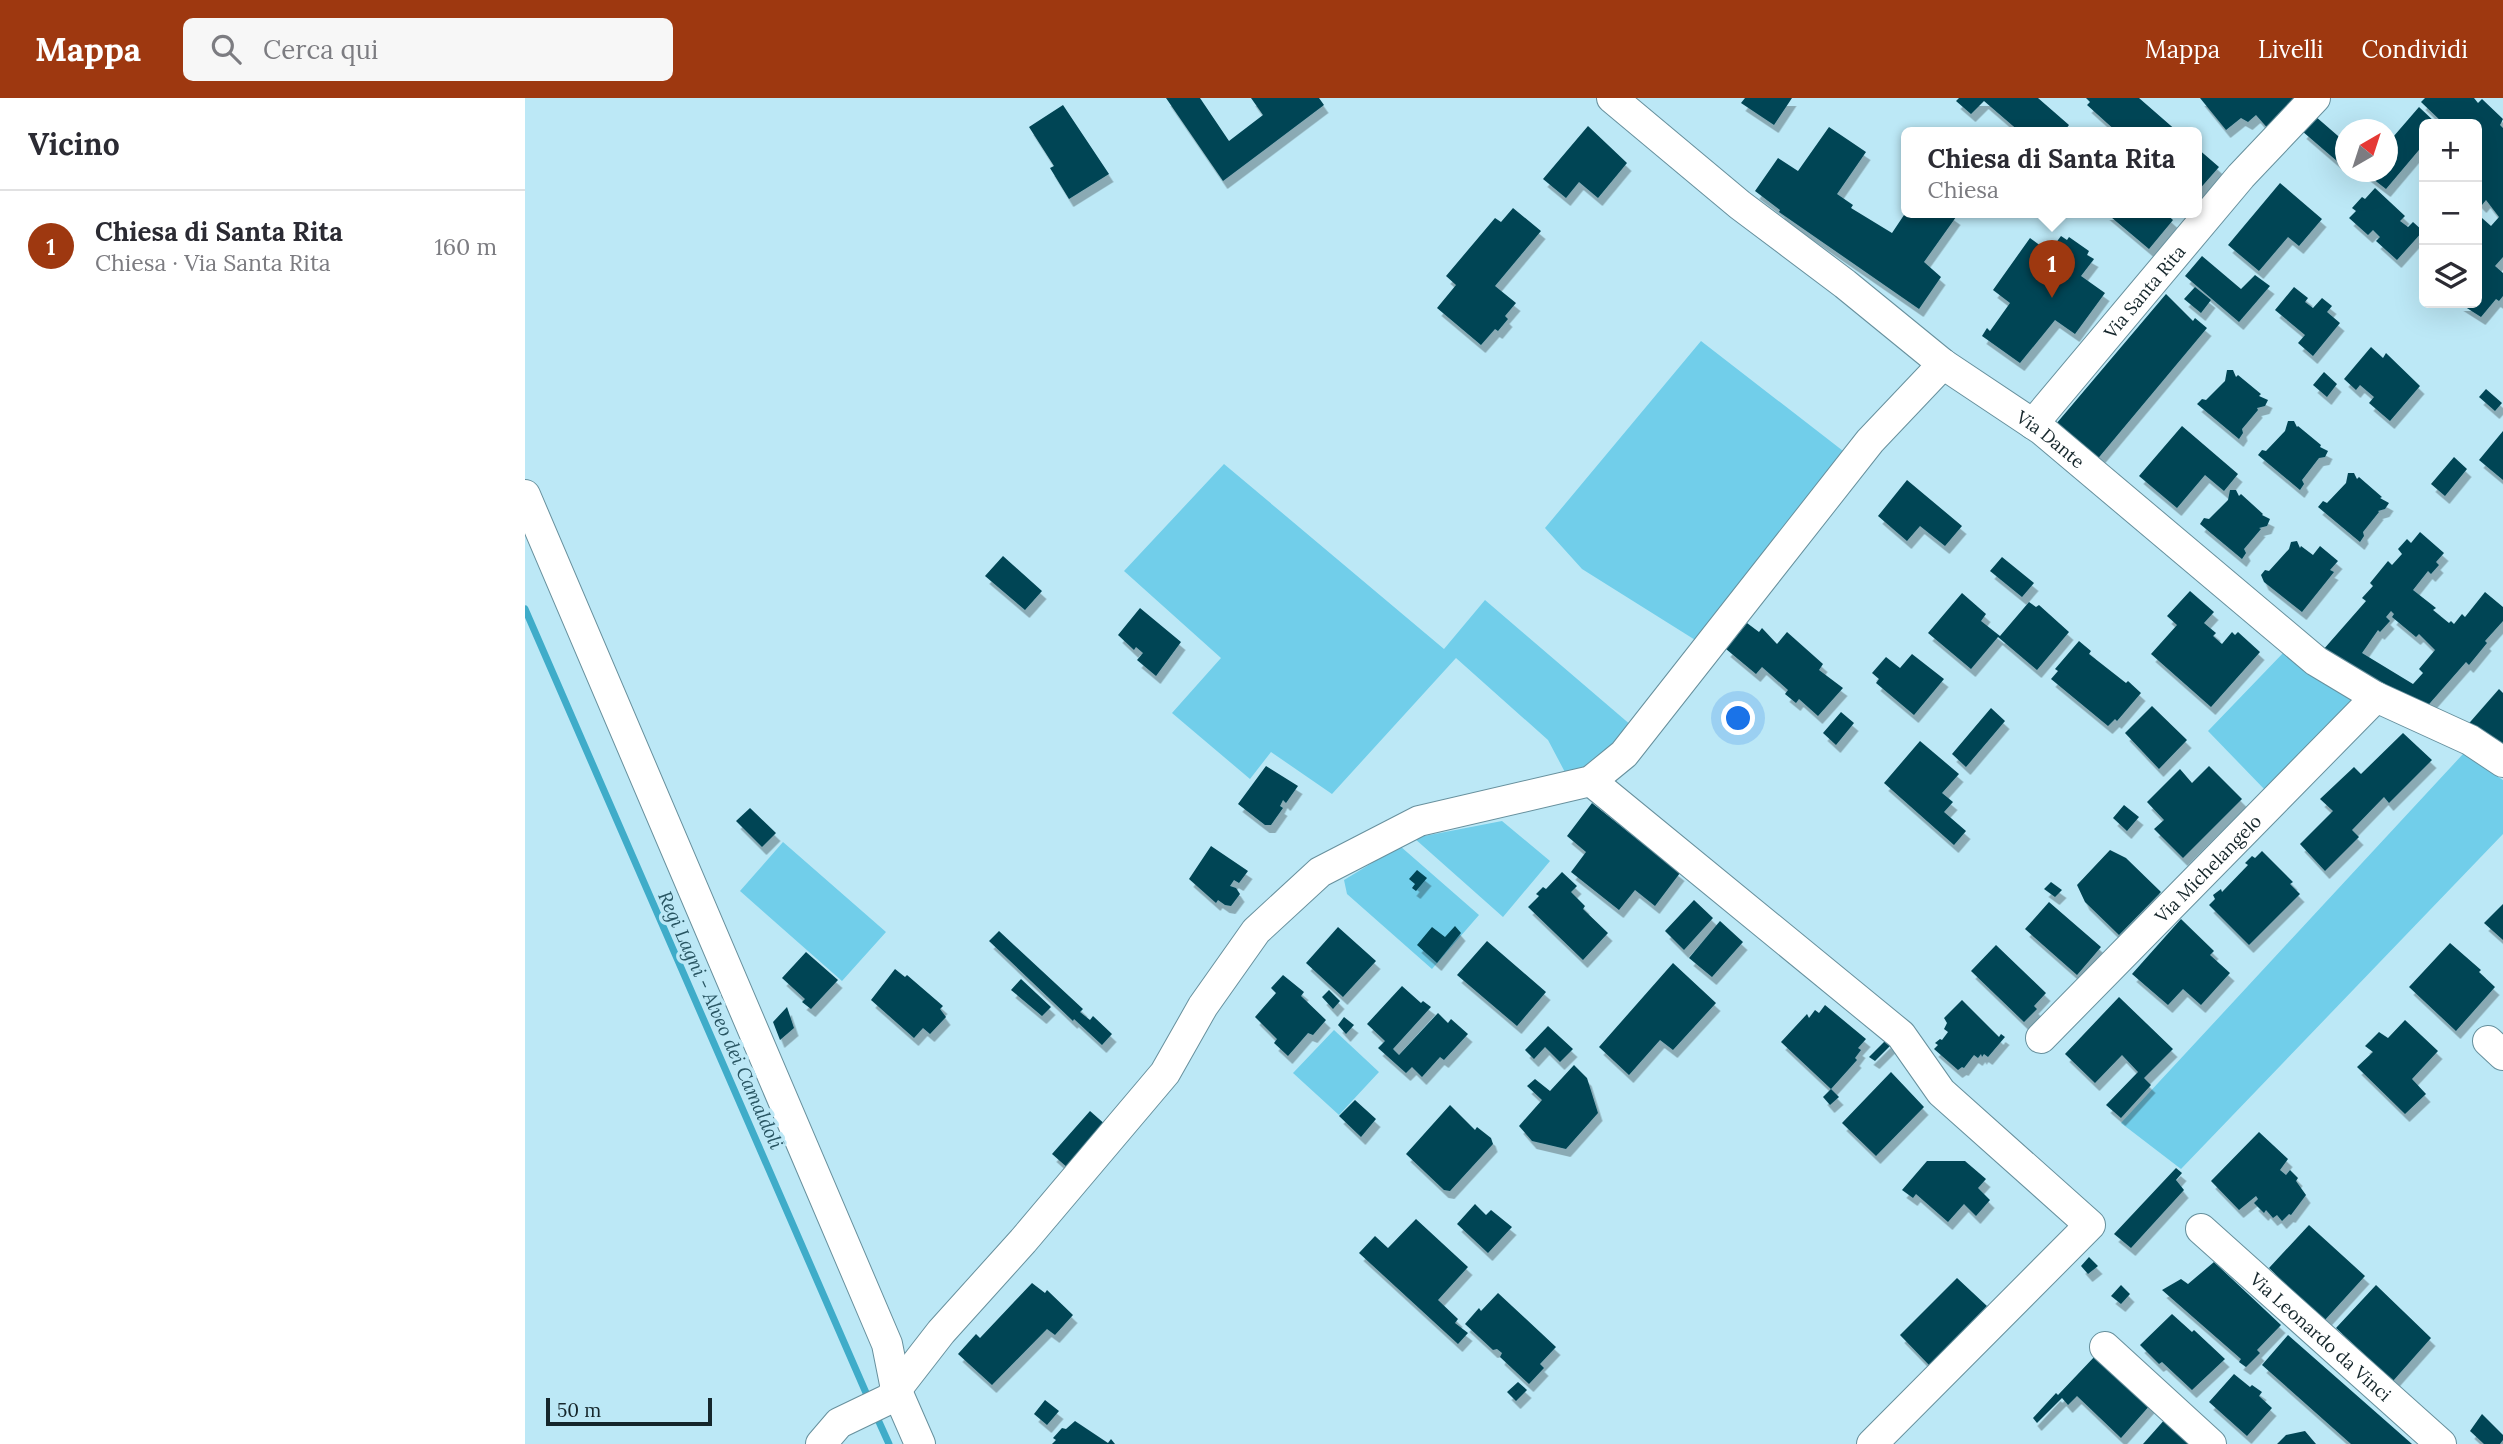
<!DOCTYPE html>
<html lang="it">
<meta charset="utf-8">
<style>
body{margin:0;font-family:Lora,serif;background:#f7f7f7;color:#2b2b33}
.controls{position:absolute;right:21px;top:21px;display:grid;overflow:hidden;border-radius:10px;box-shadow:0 7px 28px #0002}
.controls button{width:63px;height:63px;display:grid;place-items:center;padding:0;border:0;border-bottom:2px solid #e1e1e2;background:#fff;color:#2b2b33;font:35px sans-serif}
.compass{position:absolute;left:1810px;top:21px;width:63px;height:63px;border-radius:50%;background:#fff;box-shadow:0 7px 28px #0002;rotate:39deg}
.scale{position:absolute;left:21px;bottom:18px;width:166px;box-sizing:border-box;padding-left:7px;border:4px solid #15262b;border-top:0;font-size:19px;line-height:24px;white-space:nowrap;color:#15262b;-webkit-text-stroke:5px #bce8f6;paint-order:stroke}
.you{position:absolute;left:1214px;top:621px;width:24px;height:24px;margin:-18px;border:5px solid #fff;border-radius:50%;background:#1a73e8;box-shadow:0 0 0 10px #1a73e833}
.badge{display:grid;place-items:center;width:46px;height:46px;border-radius:50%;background:#9e3810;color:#fff;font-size:23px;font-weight:700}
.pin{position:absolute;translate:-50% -58px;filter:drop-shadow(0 2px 4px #0008)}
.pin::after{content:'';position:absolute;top:37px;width:24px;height:21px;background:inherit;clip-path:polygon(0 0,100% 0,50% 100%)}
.popup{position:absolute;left:1376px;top:29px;width:301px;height:91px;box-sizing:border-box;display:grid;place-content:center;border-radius:10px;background:#fff;filter:drop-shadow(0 2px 5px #0005);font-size:23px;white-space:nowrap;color:#7c7c81}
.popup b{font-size:26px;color:#2b2b33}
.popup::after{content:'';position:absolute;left:50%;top:100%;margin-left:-14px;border:14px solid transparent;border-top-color:#fff}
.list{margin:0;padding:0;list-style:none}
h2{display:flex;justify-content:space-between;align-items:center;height:91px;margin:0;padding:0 28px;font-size:30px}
h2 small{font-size:23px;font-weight:400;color:#7c7c81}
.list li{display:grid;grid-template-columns:46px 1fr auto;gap:21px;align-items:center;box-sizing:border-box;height:112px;padding:0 28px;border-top:2px solid #e1e1e2}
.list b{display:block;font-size:26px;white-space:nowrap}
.list p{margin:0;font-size:23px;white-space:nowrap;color:#7c7c81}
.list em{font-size:23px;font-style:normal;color:#7c7c81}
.icon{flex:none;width:38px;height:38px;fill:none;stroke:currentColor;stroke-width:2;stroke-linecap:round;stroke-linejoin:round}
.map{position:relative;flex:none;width:1978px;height:1346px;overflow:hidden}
header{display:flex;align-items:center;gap:42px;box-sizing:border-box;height:98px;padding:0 35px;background:#9e3810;color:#fff}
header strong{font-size:33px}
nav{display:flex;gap:38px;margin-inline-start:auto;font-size:24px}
.search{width:490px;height:63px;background:#f7f7f7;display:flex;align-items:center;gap:18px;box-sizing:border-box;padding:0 24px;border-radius:10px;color:#7c7c81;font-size:26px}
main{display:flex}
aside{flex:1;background:#fff}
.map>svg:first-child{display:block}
.green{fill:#71ceea}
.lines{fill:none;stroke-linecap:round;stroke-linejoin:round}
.stream{stroke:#3facc9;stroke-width:7}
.building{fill:#054554;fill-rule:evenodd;filter:url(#shadow)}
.minor-casing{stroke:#67909d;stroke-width:32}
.minor{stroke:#fff;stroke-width:30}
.labels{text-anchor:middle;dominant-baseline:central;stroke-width:7;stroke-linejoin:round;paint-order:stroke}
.street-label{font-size:18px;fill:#15262b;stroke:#bce8f6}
.water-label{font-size:19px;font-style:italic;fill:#285562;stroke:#bce8f6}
</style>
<header>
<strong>Mappa</strong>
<div class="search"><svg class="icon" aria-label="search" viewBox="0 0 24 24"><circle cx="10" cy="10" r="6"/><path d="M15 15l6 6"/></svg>Cerca qui</div>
<nav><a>Mappa</a><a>Livelli</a><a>Condividi</a></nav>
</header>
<main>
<aside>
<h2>Vicino<small></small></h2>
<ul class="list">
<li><span class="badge">1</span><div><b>Chiesa di Santa Rita</b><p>Chiesa · Via Santa Rita</p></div><em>160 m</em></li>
</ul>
</aside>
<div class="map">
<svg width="1978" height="1346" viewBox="0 0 1978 1346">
<defs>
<filter id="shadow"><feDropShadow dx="4.5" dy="8" stdDeviation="0" flood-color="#0004"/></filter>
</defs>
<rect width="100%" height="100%" fill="#bce8f6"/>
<path class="green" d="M1176,243L1322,356L1175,545L1057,471L1020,430Z
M699,366L919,551L960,502L1107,628L1069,668L1042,678L1023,642L931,560L807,696L746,654L725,681L647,615L696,560L599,473Z
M1760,553L1833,600L1742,694L1683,633Z
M1938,656L1978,682V736L1656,1071L1596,1025Z
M977,723L1025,763L978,819L889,740Z
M258,744L361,834L317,883L215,793Z
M875,748L954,817L907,871L822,796L819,782Z
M809,932L854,974L814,1017L768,975Z"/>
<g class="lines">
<path class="stream" d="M0,511L345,1304
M350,1315L364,1346"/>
</g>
<path class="building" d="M641,0H675L704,43L738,17L726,0H794L799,7L698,83Z
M1220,0H1267L1249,27L1216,5Z
M1434,0H1513L1544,27L1541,31L1544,34H1495L1459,3L1446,16L1431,3Z
M1561,0H1614L1653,34H1592L1562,7L1565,4Z
M1675,0H1774L1745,33L1731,17L1723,24L1716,20L1701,32Z
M1900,0H1949L1953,5L1957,1L1978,21L1975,27L1978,30V159L1970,168L1978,175V198L1974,203L1971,201L1956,219L1934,205H1952V127L1957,120L1966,128L1974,119L1961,102L1957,107L1952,102V26H1919L1896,4Z
M538,7L584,76L544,101L525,70L529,68L504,29Z
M1894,9L1912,26H1899V46L1861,91L1839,74H1862V46Z
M1790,18L1820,44V70L1777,33Z
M1063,28L1102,65L1073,100L1054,84L1041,100L1018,81Z
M1304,29L1341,54L1312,96L1328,107L1326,110L1367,135L1381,114H1424L1431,119L1399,164L1416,179L1394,211L1254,114L1255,112L1230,93L1253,60L1273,73Z
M1672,50L1694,69L1672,94Z
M1755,85L1797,121L1774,148L1763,139L1734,173L1703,147Z
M1850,90L1880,118L1875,123L1883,129L1888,124L1898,133L1872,162L1851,143L1855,139L1848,132L1843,137L1824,120L1831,113L1827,110L1837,99L1840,101Z
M988,110L1016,133L970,188L991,205L980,218L983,221L973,233L970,231L956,247L912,210L931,187L921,178L970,120L976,124Z
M1580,114H1639L1648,122L1624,151Z
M1536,138L1542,142L1544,139L1564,153L1562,157L1569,161L1556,178L1580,195L1550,236L1530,222L1495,265L1457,238L1462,230L1465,233L1485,205L1468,192L1505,140L1524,154Z
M1677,158L1716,191L1730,177L1745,188L1714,224L1660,178Z
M1670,189L1686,202L1676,215L1659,201Z
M1769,189L1783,200L1780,204L1788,210L1797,200L1807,208L1802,214L1815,225L1788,258L1773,245L1780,237L1750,212Z
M1641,196L1668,223L1670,220L1682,230L1570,364L1531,326Z
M1846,249L1858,260L1861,255L1895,288L1865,323L1844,305L1849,299L1835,287L1831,292L1819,281Z
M1702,272H1708L1711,279L1713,277L1736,296L1734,298L1743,302L1740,308L1732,310L1733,312L1717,331L1718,335L1714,341L1672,306L1677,301L1681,302L1700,283Z
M1799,274L1812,286L1802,299L1788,287Z
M1961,291L1977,305L1970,313L1954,299Z
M1763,323H1769L1772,329L1773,328L1796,347L1795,349L1803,353L1800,359L1794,360L1777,382L1779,386L1775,392L1733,357L1737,352L1741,353L1760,333Z
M1657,328L1713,376L1699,393L1680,377L1652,410L1614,378Z
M1978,333V382L1954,362Z
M1929,359L1942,371L1920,398L1906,386Z
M1823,375H1829L1832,381L1834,379L1857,399L1855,400L1864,405L1860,411L1853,413L1854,414L1838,434L1839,438L1835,444L1793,409L1798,403L1802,405L1821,385Z
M1382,382L1437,428L1420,448L1395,428L1382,443L1353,418Z
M1705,392H1711L1714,398L1716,396L1738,416L1737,417L1745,421L1742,428L1734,430L1736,431L1719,451L1721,455L1717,461L1675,426L1679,420L1684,421L1703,402Z
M1895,434L1919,455L1911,464L1914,467L1906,476L1903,473L1888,492L1911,510L1908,512L1924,525L1926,523L1929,526L1937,516L1940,519L1960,494L1978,509V523L1960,543L1962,545L1944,567L1941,564L1898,613L1798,552L1841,503L1837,500L1848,488L1845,485L1863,463L1867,467L1877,456L1873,451L1882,441L1886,445ZM1866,513L1869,516L1867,519L1891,539L1894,536L1910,552L1894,571L1898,575L1888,586L1837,555L1853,532L1855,534L1865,523L1861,519Z
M1772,443L1775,450L1776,448L1788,457L1795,448L1813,463L1805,472L1809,474L1777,514L1739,484L1736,477L1740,472L1744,473L1764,451L1766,444Z
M478,458L517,493L500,512L460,478Z
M1477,459L1509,485L1497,499L1465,473Z
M1665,493L1689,514L1679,525L1691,535L1688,538L1697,546L1707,534L1710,537L1713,534L1735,554L1686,609L1626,556L1652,527L1642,518Z
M1437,495L1461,516L1456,523L1475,538L1504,504L1511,509L1514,507L1544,534L1512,572L1473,539L1446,571L1403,535Z
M615,510L656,544L631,578L612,562L618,555L611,549L609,552L593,537Z
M1222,525L1234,534L1237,530L1252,546L1262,534L1298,566L1294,572L1318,590L1293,618L1274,601L1271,605L1260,596L1263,592L1237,569L1231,576L1201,551Z
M1554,543L1566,553L1564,556L1601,585L1603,583L1616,595L1592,623L1590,621L1583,628L1526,581L1533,573L1530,571Z
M1387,556L1419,581L1389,617L1351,585L1354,581L1347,575L1361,559L1375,570Z
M1974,591L1978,595V653L1939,631Z
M1627,608L1662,642L1634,671L1600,635Z
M1466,610L1480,623L1441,669L1427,656Z
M1316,614L1329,625L1311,647L1298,635Z
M1878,635L1907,662L1864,705L1859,699L1827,732L1834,739L1800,773L1775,746L1808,713L1795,701L1829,669L1836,676Z
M1395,643L1434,676L1417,695L1428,704L1419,714L1441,733L1429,747L1359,685Z
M741,668L773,688L761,705L758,702L755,708L758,710L746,727H740L713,706Z
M1684,668L1717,701L1658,760L1629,731L1639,722L1622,704L1655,671L1667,685Z
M1067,705L1155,775L1130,808L1110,792L1094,812L1046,774L1061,754L1042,738Z
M1599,707L1614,719L1602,733L1588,720Z
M225,710L251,735L237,749L211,723Z
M686,748L723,773L714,785L709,782L705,788L711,790L715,796L706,808L700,807L693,802L691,805L664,781Z
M1585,752L1601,760L1636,794L1594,837L1560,804L1552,787Z
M1737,753L1768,784L1765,786L1775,796L1724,847L1684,807L1690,801L1688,797L1696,791L1697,794L1723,767L1720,765L1727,758L1730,760Z
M892,772L902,780L891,793L887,790L890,786L884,781Z
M1037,774L1052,788L1046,794L1060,808L1058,811L1083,835L1058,862L1003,809L1014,798L1011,796L1018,789L1021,791Z
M1526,784L1537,792L1530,799L1519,791Z
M1169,802L1188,820L1159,852L1140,833Z
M1524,804L1576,849L1552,877L1500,831Z
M1978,806V842L1959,825Z
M1656,821L1689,853L1685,857L1705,875L1676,907L1658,891L1643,907L1607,876Z
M1195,823L1218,844L1187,879L1164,860Z
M930,828L936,835L912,865L892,847L907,829L920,839Z
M813,829L851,863L818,899L781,865Z
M474,833L558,911L555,914L565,922L568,918L587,936L577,947L549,921L548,923L464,843Z
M962,843L1021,894L992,928L932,877Z
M1925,845L1956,872L1954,874L1970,889L1931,933L1884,889Z
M1471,847L1521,895L1509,908L1512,911L1499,924L1446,873Z
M281,854L313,882L286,911L277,904L280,901L257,880Z
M1148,865L1191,905L1148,952L1135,942L1104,977L1074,949Z
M370,871L380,879L382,877L418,908L415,911L421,919L405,936L398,930L389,940L346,902Z
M758,877L779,894L776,898L801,922L788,937L783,935L763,958L749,945L752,941L730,919L751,895L746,890Z
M496,881L526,909L517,918L486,892Z
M877,888L896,905L898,903L906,909L868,951L874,957L913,915L923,925L926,921L943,936L919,962L915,959L897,979L887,969L881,975L853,950L860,943L842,926Z
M804,892L815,903L808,911L797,899Z
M1594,899L1648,951L1619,980L1626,987L1596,1020L1581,1007L1613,974L1597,957L1570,985L1540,956Z
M1437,902L1474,939L1476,936L1480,939L1463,959L1459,956L1457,959L1456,956L1453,960L1449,957L1439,970L1437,969L1433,972L1409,951L1413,947L1410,945L1415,941L1417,942L1423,934L1419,931L1422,925L1419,920Z
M1300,907L1341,941L1333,950L1336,952L1330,960L1332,962L1306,991L1256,944L1282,916L1284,920L1290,912L1294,915Z
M262,909L269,930L255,942L248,924Z
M819,919L829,927L821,936L813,927Z
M1880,922L1913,953L1887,981L1901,996L1880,1016L1832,969L1848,954L1840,948L1854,934L1863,940Z
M1023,928L1048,951L1035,964L1020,949L1009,961L1000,952Z
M1361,942L1366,947L1350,963L1344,959Z
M1049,967L1062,980L1073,1015L1041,1051L1007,1043L994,1028L1017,1002L1002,988L1010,981L1025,993Z
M1366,974L1399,1009L1351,1058L1317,1025Z
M1306,991L1314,999L1305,1007L1298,999Z
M830,1002L851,1021L836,1039L814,1018Z
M925,1007L950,1032L952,1029L966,1040L968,1046L925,1093L919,1092L881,1056Z
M565,1013L582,1028L544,1071L527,1056Z
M1734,1034L1763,1061L1755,1072L1761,1077L1765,1072L1773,1080L1771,1083L1781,1097L1766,1117L1764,1116L1757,1123L1752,1117L1748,1120L1741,1112L1739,1115L1729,1105L1733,1101L1731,1098L1714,1112L1686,1083Z
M1402,1063H1440L1461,1081L1453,1090L1465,1102L1451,1118L1439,1106L1423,1124L1391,1096L1388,1100L1377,1092Z
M1651,1070L1657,1075L1651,1082L1659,1092L1606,1150L1589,1136Z
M950,1106L961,1117L966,1112L987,1129L963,1155L932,1126Z
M891,1121L943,1169L913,1202L933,1221L930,1225L943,1235L933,1246L834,1155L850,1138L863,1150Z
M1784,1127L1840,1178L1799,1223L1744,1170Z
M1564,1159L1573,1168L1563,1176L1556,1168Z
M1689,1164L1756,1227L1732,1252L1735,1255L1721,1269L1714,1264L1716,1261L1637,1192L1656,1181L1663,1186Z
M1432,1180L1462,1208L1404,1267L1375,1237Z
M507,1185L520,1195L522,1192L548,1217L530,1237L522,1231L467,1287L433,1256L451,1236L455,1240Z
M1596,1187L1605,1196L1596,1206L1586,1198Z
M1851,1187L1906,1240L1868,1283L1811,1230Z
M973,1195L1031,1249L1015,1266L1019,1270L1004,1286L975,1259L977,1255L972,1251L968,1252L940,1226L954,1210L956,1213Z
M1647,1216L1667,1234L1669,1232L1700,1261L1667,1292L1637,1264L1634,1266L1615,1247Z
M1763,1237L1887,1346H1826L1737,1267Z
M1571,1257L1626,1306L1596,1340L1552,1298L1543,1307L1537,1300L1512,1325L1508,1320L1531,1295L1533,1297Z
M1709,1276L1725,1289L1727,1287L1737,1294L1734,1298L1747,1310L1722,1338L1684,1304Z
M993,1284L1002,1292L991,1303L982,1294Z
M520,1302L534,1313L522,1327L509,1316Z
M1957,1316L1978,1337V1342L1975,1346H1959L1945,1333Z
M1641,1320L1668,1346H1618Z
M550,1323L583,1345L586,1341L590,1346H527L531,1342L528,1340L537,1330L541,1331Z
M1780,1333L1791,1346H1752L1761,1337Z"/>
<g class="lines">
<defs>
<g id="minor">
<path id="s1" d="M1087,0L1215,107L1320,186L1418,266L1517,332L1791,563L1851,599L1945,642L1978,664"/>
<path id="s2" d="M1508,326L1716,78L1790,0"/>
<path d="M0,397L362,1246L371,1291L395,1346"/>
<path d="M1066,683L1376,937L1416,994L1565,1127L1347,1346"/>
<path id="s3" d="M1516,940L1851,599"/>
<path d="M1963,943L1978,957"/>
<path id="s4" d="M1676,1131L1916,1346"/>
<path d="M1580,1249L1686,1346"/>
<path d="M296,1346L314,1325L364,1301L416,1234L498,1143L640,975L678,908L731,833L795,774L894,723L1066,683L1099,656L1345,343L1418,266"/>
</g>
</defs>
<use href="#minor" class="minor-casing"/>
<use href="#minor" class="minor"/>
</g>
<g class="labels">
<g class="street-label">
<text stroke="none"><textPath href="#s2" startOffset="173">Via Santa Rita</textPath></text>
<text stroke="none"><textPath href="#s1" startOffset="556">Via Dante</textPath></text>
<text stroke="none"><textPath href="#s3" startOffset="238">Via Michelangelo</textPath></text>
<text stroke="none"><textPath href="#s4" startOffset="161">Via Leonardo da Vinci</textPath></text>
</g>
<g class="water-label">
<text transform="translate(196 922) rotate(66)">Regi Lagni - Alveo dei Camaldoli</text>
</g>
</g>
</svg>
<div class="controls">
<button>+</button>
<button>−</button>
<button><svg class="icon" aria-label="layers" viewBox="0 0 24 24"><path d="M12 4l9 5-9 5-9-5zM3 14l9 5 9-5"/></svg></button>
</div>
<svg class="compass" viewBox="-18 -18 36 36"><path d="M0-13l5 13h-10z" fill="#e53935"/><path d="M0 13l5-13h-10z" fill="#7c7c81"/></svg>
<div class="scale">50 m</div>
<div class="you"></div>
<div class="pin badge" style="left:1527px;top:200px">1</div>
<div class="popup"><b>Chiesa di Santa Rita</b>Chiesa</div>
</div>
</main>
